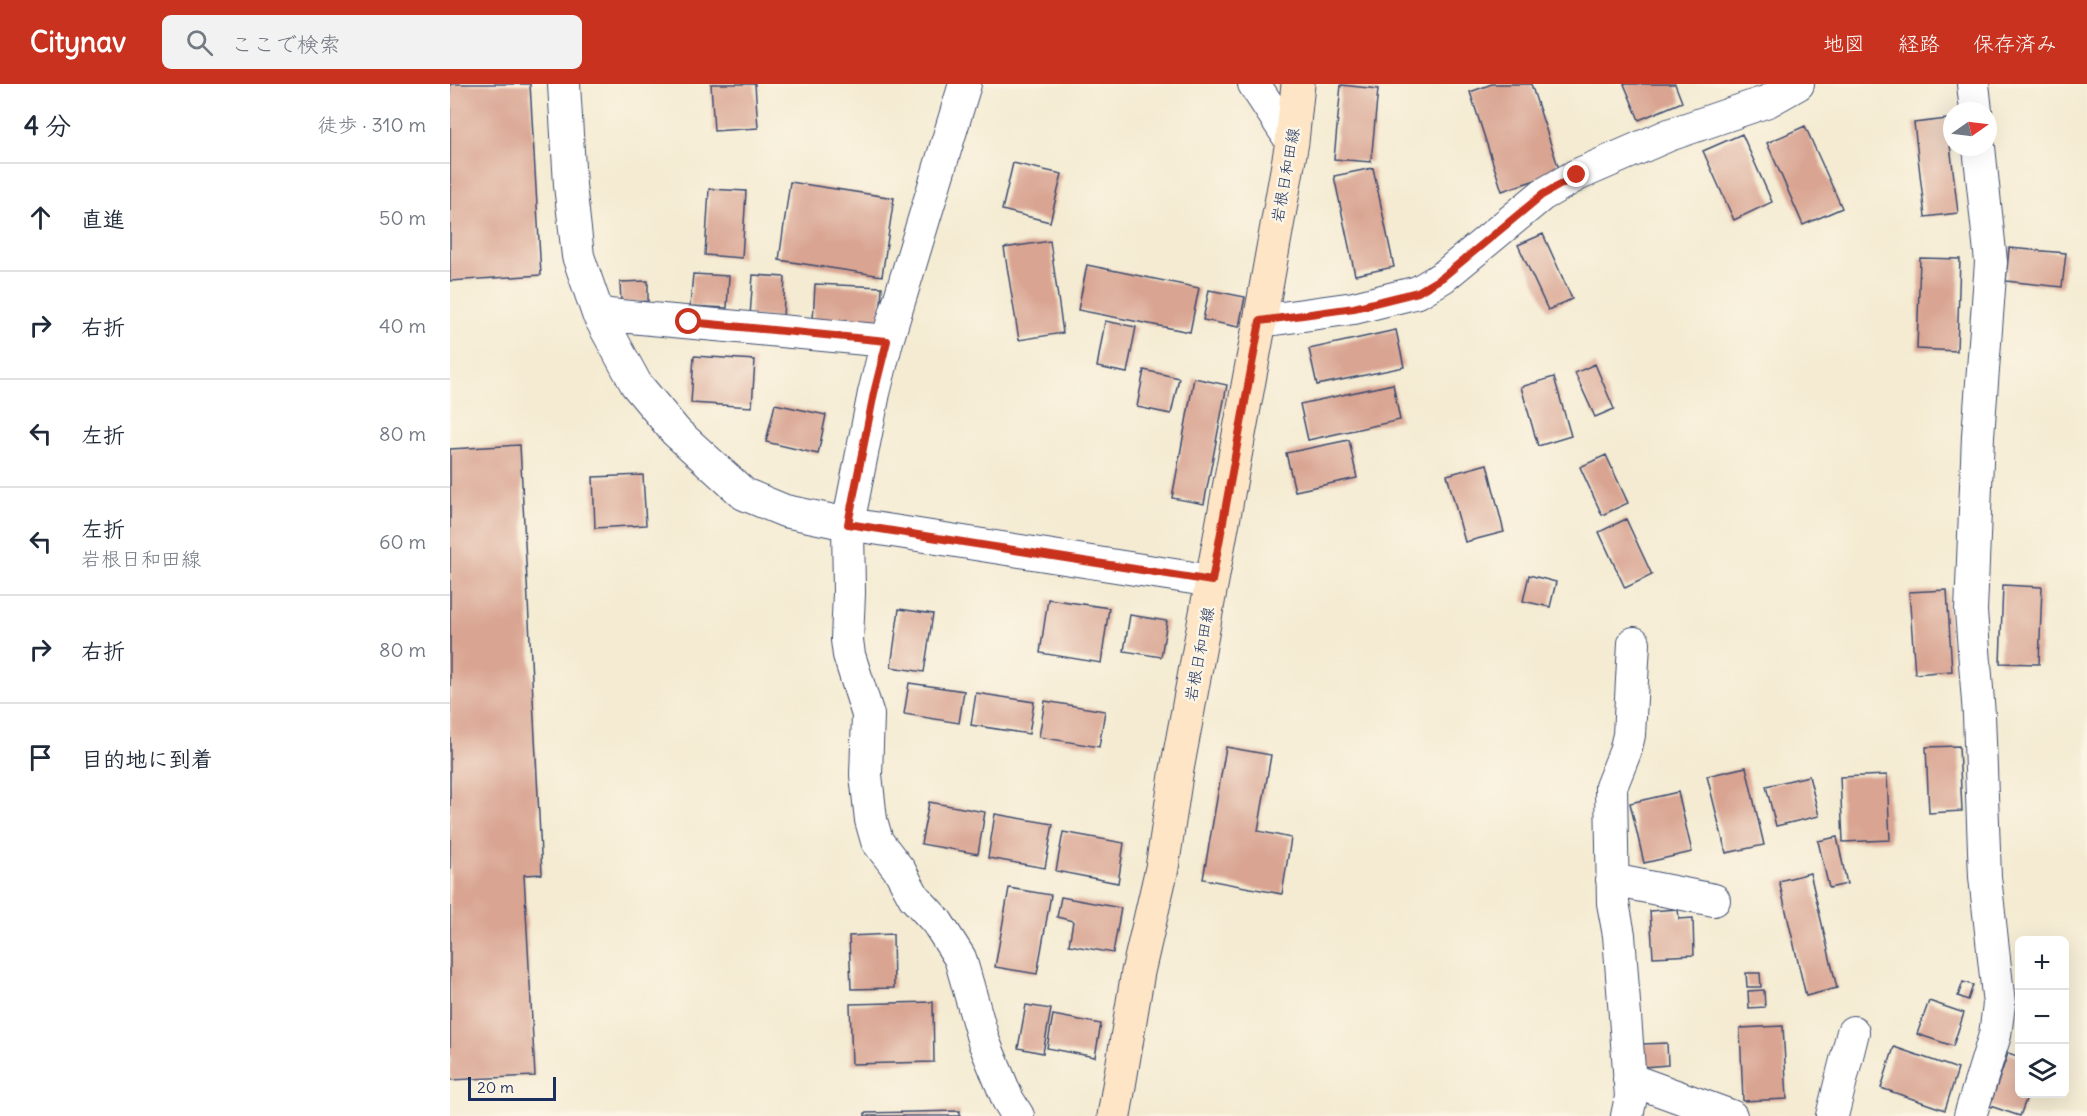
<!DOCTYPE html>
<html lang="ja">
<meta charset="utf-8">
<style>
body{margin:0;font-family:Delius,"Klee One",sans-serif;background:#f2f2f3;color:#1f2937}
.controls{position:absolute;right:18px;bottom:18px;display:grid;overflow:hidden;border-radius:9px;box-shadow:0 6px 24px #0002}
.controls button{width:54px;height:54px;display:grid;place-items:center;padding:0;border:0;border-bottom:2px solid #e0e1e3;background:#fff;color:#1f2937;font:30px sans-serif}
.compass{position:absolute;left:1493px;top:18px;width:54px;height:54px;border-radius:50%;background:#fff;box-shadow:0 6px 24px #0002;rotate:76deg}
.scale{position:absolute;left:18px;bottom:15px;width:88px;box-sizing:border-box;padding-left:6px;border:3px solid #1b2f5e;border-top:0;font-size:16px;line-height:21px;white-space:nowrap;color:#1b2f5e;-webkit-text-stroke:4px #fcf5e5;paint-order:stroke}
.stop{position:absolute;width:18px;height:18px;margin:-14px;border:4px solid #c8321e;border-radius:50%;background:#fff}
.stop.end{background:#c8321e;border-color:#fff;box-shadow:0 2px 6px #0008}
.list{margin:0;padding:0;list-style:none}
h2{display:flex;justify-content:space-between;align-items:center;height:78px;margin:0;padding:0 24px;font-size:26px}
h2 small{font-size:20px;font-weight:400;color:#747a83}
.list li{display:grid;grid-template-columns:39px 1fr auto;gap:18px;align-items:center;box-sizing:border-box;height:108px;padding:0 24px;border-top:2px solid #e0e1e3}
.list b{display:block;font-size:22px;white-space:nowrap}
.list p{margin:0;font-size:20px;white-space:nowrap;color:#747a83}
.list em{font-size:20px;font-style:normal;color:#747a83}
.icon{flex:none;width:33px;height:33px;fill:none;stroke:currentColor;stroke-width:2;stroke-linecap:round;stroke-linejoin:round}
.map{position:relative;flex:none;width:1637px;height:1032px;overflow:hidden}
header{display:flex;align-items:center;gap:36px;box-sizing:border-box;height:84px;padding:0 30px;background:#c8321e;color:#fff}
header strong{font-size:28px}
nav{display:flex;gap:33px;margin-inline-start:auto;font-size:21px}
.search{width:420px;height:54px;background:#f2f2f3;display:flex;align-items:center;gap:15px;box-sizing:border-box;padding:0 21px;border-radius:9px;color:#747a83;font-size:22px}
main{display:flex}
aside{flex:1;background:#fff}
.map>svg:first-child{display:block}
.building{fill:#d9a492}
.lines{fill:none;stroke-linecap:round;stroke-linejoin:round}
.street-casing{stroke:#3c4b6f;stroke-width:34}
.secondary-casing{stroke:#3c4b6f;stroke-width:35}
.street{stroke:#fff;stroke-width:32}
.secondary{stroke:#fde5c5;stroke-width:33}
.route{stroke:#c8321e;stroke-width:8}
.labels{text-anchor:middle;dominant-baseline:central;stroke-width:5;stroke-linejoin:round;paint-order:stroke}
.street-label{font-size:16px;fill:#1b2f5e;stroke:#fcf5e5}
</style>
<header>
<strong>Citynav</strong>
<div class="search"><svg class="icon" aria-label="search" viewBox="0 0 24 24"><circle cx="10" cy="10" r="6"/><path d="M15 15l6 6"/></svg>ここで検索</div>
<nav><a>地図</a><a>経路</a><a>保存済み</a></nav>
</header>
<main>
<aside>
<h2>4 分<small>徒歩 · 310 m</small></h2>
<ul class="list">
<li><svg class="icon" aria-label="ahead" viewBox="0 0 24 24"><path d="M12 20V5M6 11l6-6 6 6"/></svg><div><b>直進</b></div><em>50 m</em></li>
<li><svg class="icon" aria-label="right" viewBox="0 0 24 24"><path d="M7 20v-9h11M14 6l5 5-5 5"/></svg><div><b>右折</b></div><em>40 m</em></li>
<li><svg class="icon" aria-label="left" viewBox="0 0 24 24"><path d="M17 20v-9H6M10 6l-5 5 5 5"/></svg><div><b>左折</b></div><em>80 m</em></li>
<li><svg class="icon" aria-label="left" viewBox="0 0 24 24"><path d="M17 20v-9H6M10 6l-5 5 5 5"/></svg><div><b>左折</b><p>岩根日和田線</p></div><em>60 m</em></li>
<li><svg class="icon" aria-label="right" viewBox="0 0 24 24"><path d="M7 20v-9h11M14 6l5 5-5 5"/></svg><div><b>右折</b></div><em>80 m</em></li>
<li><svg class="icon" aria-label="arrive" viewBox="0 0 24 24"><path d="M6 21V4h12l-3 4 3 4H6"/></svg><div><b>目的地に到着</b></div></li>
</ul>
</aside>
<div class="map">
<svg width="1637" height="1032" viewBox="0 0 1637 1032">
<rect width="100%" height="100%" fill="#fcf5e5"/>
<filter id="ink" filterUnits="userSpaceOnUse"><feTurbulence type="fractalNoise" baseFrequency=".0167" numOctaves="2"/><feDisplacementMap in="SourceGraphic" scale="12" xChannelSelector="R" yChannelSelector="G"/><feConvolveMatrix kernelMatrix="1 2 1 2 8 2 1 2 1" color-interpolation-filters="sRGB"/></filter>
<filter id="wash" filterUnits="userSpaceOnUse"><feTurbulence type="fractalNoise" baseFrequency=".008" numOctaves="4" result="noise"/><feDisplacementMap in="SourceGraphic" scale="24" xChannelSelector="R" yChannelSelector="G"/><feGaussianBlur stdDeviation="1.35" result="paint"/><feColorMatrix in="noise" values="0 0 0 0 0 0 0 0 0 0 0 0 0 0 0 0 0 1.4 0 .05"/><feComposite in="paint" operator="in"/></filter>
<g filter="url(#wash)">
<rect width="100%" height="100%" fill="#f4ebd2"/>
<g id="blocks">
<path class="building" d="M0,0H80L91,191L0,197Z
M261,0H305L308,44L264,47Z
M1042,0H1081L1110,88L1052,107L1020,8Z
M1174,0H1225L1232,18L1189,36Z
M891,1L928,5L921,78L884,75Z
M1497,35L1508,129L1475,133L1464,39Z
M1355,42L1392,124L1353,141L1317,59Z
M1292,50L1322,118L1284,136L1253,67Z
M563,79L612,90L600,138L552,126Z
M923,84L944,183L905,191L884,92Z
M340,98L444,114L432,192L329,176Z
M259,105L296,107L292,174L255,171Z
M1093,150L1122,215L1098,226L1068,161Z
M600,157L613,249L569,256L554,164Z
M1559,164L1616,169L1612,203L1556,197Z
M1470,174L1510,175L1507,267L1467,265Z
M637,181L749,204L740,248L628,226Z
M243,190L279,192L277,224L240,222Z
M303,191L335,193L333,234L300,232Z
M198,197V217L171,219L170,198Z
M365,200L432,203L430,241L363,237Z
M759,206L795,213L789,243L753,236Z
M655,237L686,243L677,289L647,283Z
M946,246L954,283L867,301L859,265Z
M244,272L305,276L302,323L241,319Z
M1145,280L1164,325L1145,333L1125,289Z
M694,286L729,294L721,330L687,323Z
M1104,293L1121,352L1088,362L1071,303Z
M744,294L777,301L754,420L722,414Z
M943,300L950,336L858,356L850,320Z
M325,320L376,331L368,370L316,358Z
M899,356L907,394L845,407L836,369Z
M70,361L92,790L74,791L85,992L0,996V365Z
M1156,371L1178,419L1152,431L1130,383Z
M1037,380L1054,448L1015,458L997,391Z
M193,391L196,441L145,444L143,393Z
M1176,435L1202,491L1175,504L1149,448Z
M1079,491L1106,498L1100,523L1073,517Z
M1553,501L1592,503L1589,580L1550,579Z
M1497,506L1502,587L1465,590L1459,508Z
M598,515L659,524L651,579L590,569Z
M449,525L483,530L474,588L441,583Z
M680,531L717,537L711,573L674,567Z
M459,599L514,607L509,639L454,630Z
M526,609L584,618L579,650L521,641Z
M595,617L655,627L649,663L589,653Z
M1509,662L1512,727L1479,729L1476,663Z
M776,663L821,671L808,747L841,754L832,810L753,795Z
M1296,683L1314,761L1276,769L1257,692Z
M1437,691L1440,756L1393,758L1390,693Z
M1359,692L1369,732L1326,742L1316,702Z
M1228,708L1242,768L1194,779L1180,719Z
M479,718L535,728L528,770L471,760Z
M545,730L603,740L595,784L538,774Z
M613,748L674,759L668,799L606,787Z
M1387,753L1397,800L1379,804L1368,757Z
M1360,789L1387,904L1356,912L1329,797Z
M559,804L601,811L587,890L545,883Z
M611,813L671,824L663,869L619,861L623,837L607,833Z
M1228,825L1229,835L1243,834L1244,871L1203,873L1200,827Z
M443,850L444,904L401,905L399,852Z
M1296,889H1310L1311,903H1297Z
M1513,898L1523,901L1518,916L1508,912Z
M1314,906L1315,923L1299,924L1298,907Z
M1479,917L1514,929L1503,962L1467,950Z
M483,918L484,978L402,980L400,920Z
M576,921L601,925L593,969L568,964Z
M603,931L651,940L645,973L597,964Z
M1333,942L1337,1015L1293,1017L1290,944Z
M1217,959L1218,981L1194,983L1193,960Z
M1444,963L1508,985L1495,1026L1431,1004Z
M1558,969L1570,973V1010H1578L1570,1032L1540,1022Z
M510,1027V1032H415V1029Z"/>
</g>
</g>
<g filter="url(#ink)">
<use href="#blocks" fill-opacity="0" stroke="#3c4b6f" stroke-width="1.5"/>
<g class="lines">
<defs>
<path id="street" d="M114,0L120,101L128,172L148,230L186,300L226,348L294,410L335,427L398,440L762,497
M515,0L437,257L424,309L398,440L399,509L397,556L399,571L418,631L416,691L421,736L427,757L450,787L464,813L487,838L510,874L534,958L558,1016L568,1032
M804,0L842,58
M1523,0L1526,27
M148,230L437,257
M810,237L904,224L968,208L993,193L1092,111L1127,91L1219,51L1318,17L1348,0
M1162,796L1264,816
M1179,995L1281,1032
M1177,1032L1181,1013L1169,851L1163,819L1161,703L1175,668L1179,651L1184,559
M1382,1032L1403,948
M1520,1032L1545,951L1549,920L1535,793L1529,631L1521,527L1528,352L1541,178L1529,63"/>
<path id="secondary" d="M664,1032L688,888L712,784L726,691L810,237L842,58L848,0"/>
</defs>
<use href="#street" class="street-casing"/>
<use href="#secondary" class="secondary-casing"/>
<use href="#street" class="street"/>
<use href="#secondary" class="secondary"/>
</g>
</g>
<g class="lines" filter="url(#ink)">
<path class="route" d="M239,238L437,257L424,309L398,440L762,497L810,237L904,224L968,208L993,193L1092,111L1127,91"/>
</g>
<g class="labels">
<g class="street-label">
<text transform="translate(835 91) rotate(-80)">岩根日和田線</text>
<text transform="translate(749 570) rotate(-79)">岩根日和田線</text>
</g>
</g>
</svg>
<div class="controls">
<button>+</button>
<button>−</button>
<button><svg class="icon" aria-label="layers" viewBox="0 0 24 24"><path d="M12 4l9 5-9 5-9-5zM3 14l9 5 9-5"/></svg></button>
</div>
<svg class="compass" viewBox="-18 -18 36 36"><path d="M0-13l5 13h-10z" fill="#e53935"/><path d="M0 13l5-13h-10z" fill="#747a83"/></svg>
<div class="scale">20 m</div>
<div class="stop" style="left:239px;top:238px"></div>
<div class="stop end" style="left:1127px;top:91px"></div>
</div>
</main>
